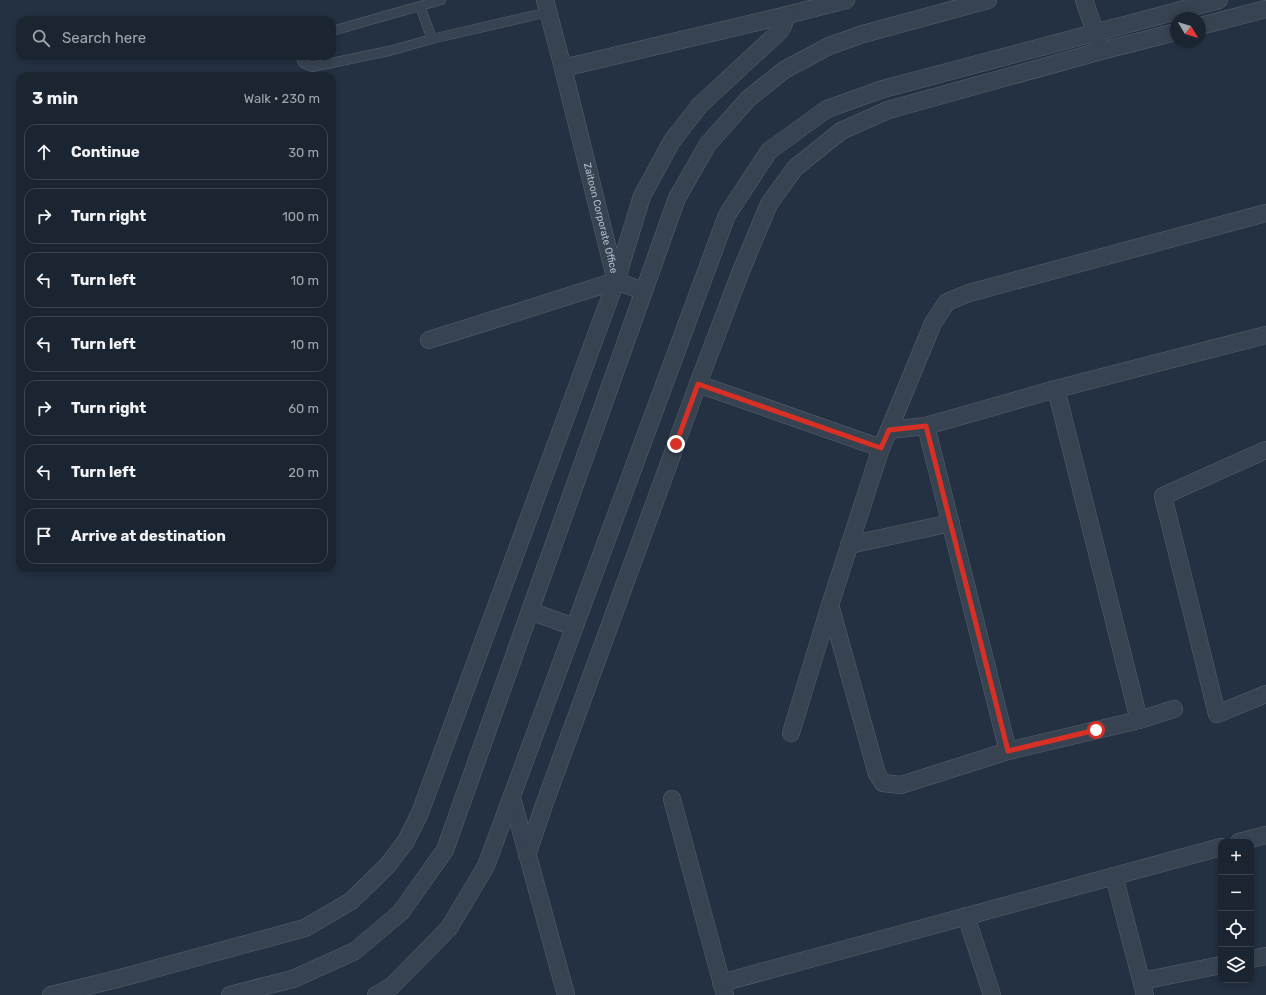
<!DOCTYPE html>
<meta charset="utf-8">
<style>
body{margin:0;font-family:Rubik,sans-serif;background:#28313e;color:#f1f3f6}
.controls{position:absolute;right:12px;bottom:12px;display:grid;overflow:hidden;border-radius:8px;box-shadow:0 2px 6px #0003}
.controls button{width:36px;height:36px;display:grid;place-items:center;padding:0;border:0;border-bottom:1px solid #39424d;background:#1b2532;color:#f1f3f6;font:20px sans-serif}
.compass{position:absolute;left:1170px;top:12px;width:36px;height:36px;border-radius:50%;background:#1b2532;box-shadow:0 2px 6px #0003;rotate:128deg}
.stop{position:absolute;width:12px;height:12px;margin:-9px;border:3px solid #d93025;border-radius:50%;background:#fff}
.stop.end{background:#d93025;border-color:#fff;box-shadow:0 1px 4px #0008}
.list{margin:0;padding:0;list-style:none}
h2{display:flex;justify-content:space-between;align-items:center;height:52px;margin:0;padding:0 16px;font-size:17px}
h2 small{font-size:13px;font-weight:400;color:#a0a5ac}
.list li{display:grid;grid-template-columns:26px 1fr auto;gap:12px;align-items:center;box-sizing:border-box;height:56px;margin:0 8px 8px;padding:0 8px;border:1px solid #39424d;border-radius:12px}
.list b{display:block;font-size:15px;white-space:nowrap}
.list em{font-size:13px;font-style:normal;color:#a0a5ac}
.icon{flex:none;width:22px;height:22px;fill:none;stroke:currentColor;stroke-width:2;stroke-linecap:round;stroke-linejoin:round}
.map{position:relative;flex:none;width:1266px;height:995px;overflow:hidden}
.search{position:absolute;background:#1b2532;box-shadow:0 2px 6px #0003;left:16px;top:16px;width:320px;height:44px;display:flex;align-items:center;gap:10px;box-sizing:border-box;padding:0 14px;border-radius:12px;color:#a0a5ac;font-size:15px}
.panel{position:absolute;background:#1b2532;box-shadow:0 2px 6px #0003;left:16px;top:72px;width:320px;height:500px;border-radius:12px}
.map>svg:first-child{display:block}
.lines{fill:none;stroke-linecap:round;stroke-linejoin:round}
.lane-casing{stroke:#566170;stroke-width:10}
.street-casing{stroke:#566170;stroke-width:18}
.lane{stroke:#384352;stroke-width:9}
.street{stroke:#384352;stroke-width:17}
.route{stroke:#d93025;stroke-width:5}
.labels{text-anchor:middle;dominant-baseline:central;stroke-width:3;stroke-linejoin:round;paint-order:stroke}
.street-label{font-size:10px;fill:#b5becc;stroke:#1d2838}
</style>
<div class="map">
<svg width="1266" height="995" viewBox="0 0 1266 995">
<rect width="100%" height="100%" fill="#243143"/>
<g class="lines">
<defs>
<path id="lane" d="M420,6L432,39
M332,31L441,0
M300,56L303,63L312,67L389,51L432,39L548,12"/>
<g id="street">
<path id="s1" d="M545,0L563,68L616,281"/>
<path d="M1084,0L1099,43"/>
<path d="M1200,26L1266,9"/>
<path d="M563,68L787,15L846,0"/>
<path d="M616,281L643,291"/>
<path d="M429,340L616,281"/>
<path d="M698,384L881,448"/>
<path d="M1056,389L1139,720"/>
<path d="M926,426L1008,751"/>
<path d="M889,430L926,426L1056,389L1266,335"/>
<path d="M1266,450L1163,496L1217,714L1266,694"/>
<path d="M849,545L951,523"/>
<path d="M830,605L877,774L883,783L901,785L1008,751L1139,720L1174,709"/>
<path d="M530,611L574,627"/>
<path d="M791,733L830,605L881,448L889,430L933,323L947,302L969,293L1266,213"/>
<path d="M512,798L566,995"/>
<path d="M672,799L725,995"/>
<path d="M1239,842L1266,835"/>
<path d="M527,855L544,805L698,384L741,271L769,204L795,168L841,131L888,110L1101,51L1176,32"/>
<path d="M1114,876L1145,995"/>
<path d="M966,916L992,995"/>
<path d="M1251,959L1266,956"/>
<path d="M1142,981L1221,965"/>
<path d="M721,983L1221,847"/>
<path d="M51,995L117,979L305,928L351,901L387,866L406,841L420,813L616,281L642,196L672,141L700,105L779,32L783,26L787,15"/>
<path d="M230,995L293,979L355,951L401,912L445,850L677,198L708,144L748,99L784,70L829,46L863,34L988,0"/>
<path d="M376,995L392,986L449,928L486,866L727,215L769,151L827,109L883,89L1219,0"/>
</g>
</defs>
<use href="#lane" class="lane-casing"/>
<use href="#street" class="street-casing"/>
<use href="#lane" class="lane"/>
<use href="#street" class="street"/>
</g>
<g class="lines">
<path class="route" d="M676,444L698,384L881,448L889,430L926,426L1008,751L1096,730"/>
</g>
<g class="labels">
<g class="street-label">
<text stroke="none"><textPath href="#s1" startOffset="225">Zaitoon Corporate Office</textPath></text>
</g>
</g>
</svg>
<div class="controls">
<button>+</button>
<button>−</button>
<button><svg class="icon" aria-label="locate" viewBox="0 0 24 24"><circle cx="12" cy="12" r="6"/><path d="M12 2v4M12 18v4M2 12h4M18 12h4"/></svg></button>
<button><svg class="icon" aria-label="layers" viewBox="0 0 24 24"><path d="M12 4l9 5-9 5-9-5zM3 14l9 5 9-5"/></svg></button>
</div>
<svg class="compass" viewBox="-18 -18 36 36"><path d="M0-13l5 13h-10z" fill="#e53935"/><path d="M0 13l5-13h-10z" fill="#a0a5ac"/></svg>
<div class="stop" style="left:1096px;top:730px"></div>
<div class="stop end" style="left:676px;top:444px"></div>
<div class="search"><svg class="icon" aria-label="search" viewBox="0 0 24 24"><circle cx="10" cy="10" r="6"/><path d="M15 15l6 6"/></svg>Search here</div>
<section class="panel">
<h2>3 min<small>Walk · 230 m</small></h2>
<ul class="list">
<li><svg class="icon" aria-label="ahead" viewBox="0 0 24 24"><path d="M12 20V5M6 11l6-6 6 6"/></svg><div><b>Continue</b></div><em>30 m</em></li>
<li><svg class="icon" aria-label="right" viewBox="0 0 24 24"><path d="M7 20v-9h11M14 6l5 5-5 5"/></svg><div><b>Turn right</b></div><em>100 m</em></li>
<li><svg class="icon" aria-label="left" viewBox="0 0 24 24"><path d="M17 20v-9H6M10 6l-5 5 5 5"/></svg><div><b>Turn left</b></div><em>10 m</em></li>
<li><svg class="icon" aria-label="left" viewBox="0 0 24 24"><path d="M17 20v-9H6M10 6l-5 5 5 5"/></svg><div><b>Turn left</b></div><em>10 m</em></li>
<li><svg class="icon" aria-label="right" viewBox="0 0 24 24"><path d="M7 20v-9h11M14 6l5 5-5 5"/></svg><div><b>Turn right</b></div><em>60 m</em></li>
<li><svg class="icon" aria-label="left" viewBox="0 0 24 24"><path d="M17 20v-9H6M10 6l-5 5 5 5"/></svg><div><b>Turn left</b></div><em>20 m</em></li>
<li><svg class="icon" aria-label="arrive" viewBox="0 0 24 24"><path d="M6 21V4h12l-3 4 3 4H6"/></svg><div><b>Arrive at destination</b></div></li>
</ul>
</section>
</div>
